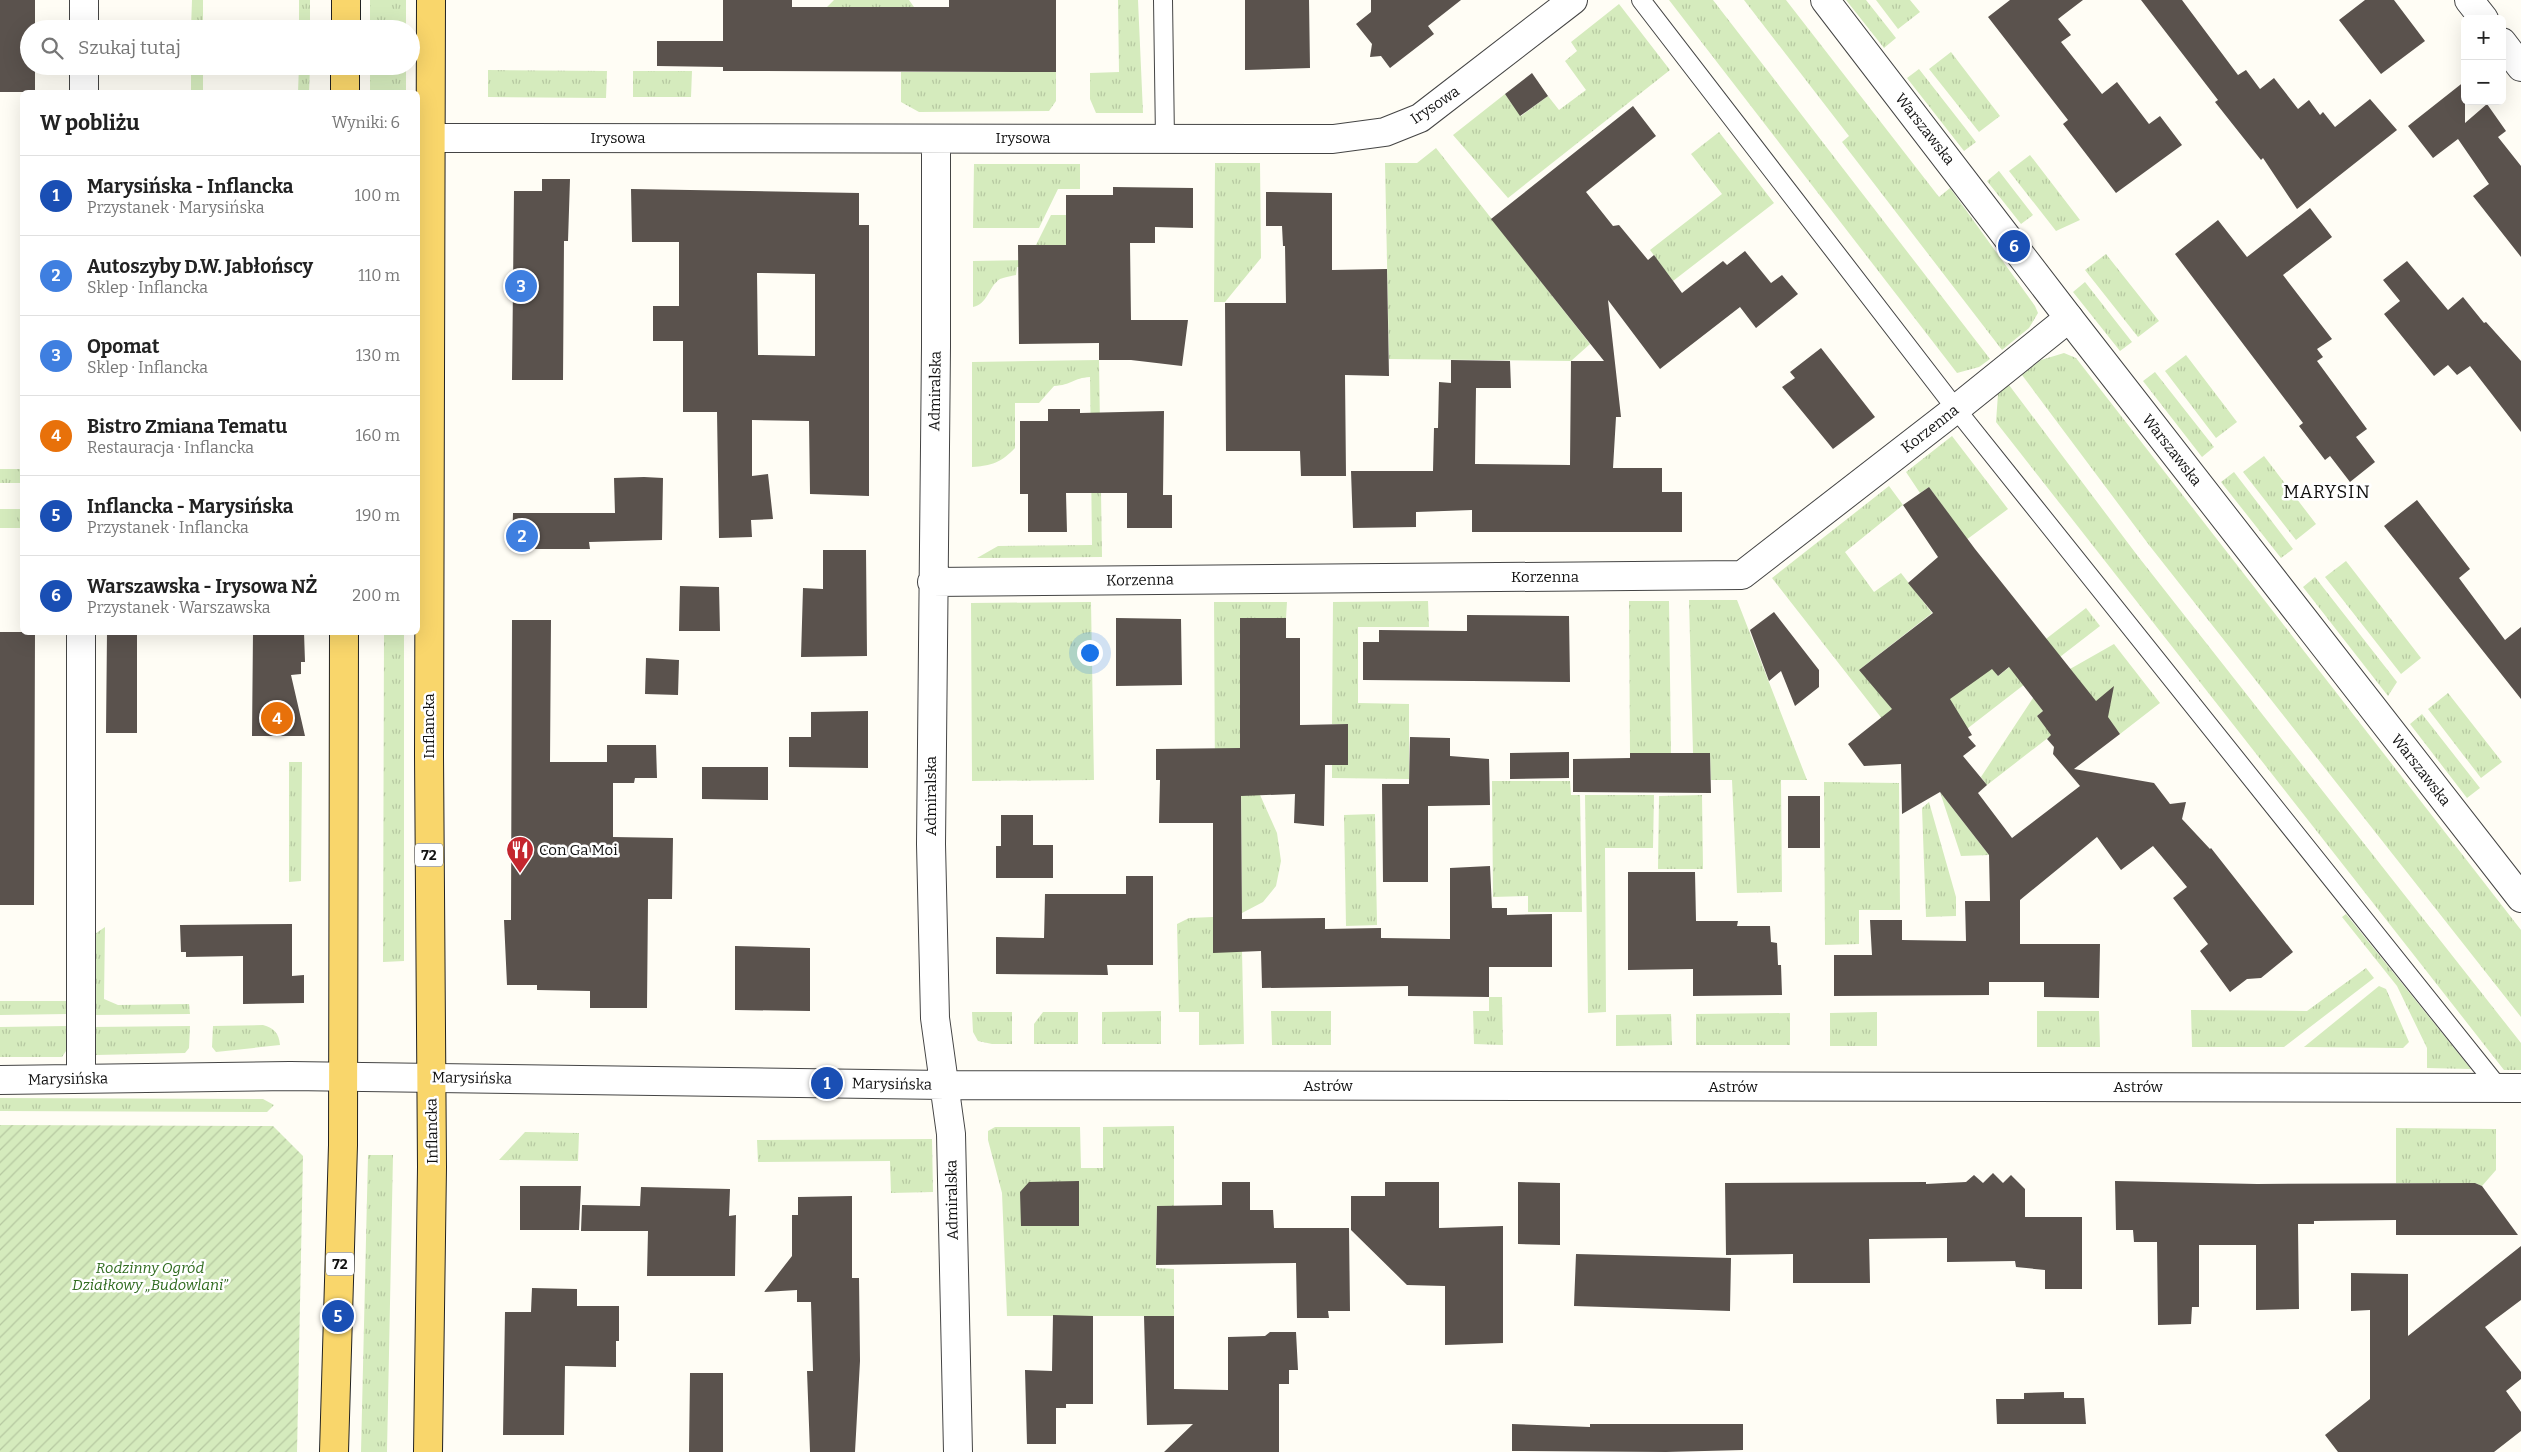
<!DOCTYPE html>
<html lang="pl">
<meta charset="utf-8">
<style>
body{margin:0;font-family:Bitter,serif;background:#f6f6f6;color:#222}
.controls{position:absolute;right:15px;top:15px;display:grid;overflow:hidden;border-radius:8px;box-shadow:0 5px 20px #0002}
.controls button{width:45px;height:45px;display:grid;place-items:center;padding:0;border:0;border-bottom:1px solid #e0e0e0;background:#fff;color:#222;font:25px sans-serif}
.you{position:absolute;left:1089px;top:652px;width:18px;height:18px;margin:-12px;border:4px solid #fff;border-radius:50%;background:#1a73e8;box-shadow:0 0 0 8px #1a73e833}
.badge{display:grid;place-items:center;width:32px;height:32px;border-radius:50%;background:#c4262e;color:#fff;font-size:16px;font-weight:700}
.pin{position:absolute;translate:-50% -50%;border:2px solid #fff;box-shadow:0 1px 5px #0006}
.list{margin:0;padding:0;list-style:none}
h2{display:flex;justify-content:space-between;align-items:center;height:65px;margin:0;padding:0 20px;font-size:21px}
h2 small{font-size:16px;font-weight:400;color:#767676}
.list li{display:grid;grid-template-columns:32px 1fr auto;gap:15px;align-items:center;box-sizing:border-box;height:80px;padding:0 20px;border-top:1px solid #e0e0e0}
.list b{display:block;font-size:19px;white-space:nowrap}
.list p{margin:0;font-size:16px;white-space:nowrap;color:#767676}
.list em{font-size:16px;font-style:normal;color:#767676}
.icon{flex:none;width:28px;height:28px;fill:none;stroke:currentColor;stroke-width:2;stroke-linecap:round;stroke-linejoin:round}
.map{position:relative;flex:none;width:2521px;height:1452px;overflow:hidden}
.search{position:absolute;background:#fff;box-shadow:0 5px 20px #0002;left:20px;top:20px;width:400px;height:55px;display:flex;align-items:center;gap:12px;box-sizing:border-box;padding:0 18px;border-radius:28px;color:#767676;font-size:19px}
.panel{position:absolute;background:#fff;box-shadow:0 5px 20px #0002;left:20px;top:90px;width:400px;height:545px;border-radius:8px}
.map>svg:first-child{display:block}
.grass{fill:url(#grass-tufts)}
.garden{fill:url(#garden-furrows)}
.building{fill:#5a524d;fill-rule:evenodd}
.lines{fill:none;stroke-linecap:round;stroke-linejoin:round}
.service-casing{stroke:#444;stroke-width:20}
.minor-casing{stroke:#444;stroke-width:30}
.tertiary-casing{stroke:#444;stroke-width:30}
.primary-casing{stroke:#222;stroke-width:30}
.service{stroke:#fff;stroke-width:18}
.minor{stroke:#fff;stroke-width:28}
.tertiary{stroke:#fff;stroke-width:28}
.primary{stroke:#f9d66b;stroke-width:28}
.labels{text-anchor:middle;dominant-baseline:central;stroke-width:5;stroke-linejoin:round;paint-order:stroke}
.shield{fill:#fff;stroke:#585858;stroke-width:1}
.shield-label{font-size:14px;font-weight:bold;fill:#111}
.street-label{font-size:15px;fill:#111;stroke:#fff}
.poi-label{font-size:15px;fill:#111;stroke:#fff;text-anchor:start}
.park-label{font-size:15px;font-style:italic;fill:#2f6b1f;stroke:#fff}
.quarter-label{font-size:18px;letter-spacing:1px;fill:#111;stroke:#fff}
</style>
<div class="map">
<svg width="2521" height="1452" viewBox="0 0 2521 1452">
<defs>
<pattern id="grass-tufts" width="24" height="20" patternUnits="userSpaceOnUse" patternTransform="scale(1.25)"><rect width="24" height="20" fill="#d5ebbd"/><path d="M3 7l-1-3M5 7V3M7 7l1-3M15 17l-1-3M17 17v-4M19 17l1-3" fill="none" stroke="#b6c8a1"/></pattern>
<pattern id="garden-furrows" width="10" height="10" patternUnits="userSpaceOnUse" patternTransform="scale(1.25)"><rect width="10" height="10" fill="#d5ebbd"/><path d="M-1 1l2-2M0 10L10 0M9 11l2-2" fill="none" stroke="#b6c8a1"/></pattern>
</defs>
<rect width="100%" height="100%" fill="#fffdf5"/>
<path class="grass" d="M192,0H203V29H191Z
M299,0H310V29H299Z
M370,0H406V29H370Z
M834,0H909L914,7H827Z
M1118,0H1138L1143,113H1096L1090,99V73L1119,72Z
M1669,0H1713L1990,359L1979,367L1957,373Z
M1744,0H1786L1939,197L1950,188L2035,306L2038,313L2029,328L2002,350L1842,142L1849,136Z
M1846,0H1866L1896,38L1884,48Z
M1876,0H1910L1920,12L1898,29Z
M1619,4L1670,70L1508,198L1453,135L1505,94L1521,116L1548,96L1559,110L1586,90L1565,61L1577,51L1571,42Z
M1951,52L2000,116L1979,132L1929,69Z
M191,66H203V92H191Z
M299,66H310L309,92H298Z
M370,66H406V92H370Z
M1919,69L1976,142L1964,151L1907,78Z
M488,70L607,71L606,98L488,97Z
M633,71H692L691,97H633Z
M901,72H1056V101L1049,111L919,112L901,102Z
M1719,132L1774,203L1673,281L1650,250L1722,194L1691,154Z
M1436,148L1590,344L1571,361L1389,359L1385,163H1417Z
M2030,155L2080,220L2056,231L2009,171Z
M1215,163H1260L1261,258L1225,302H1214Z
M974,164H1080V189H1058L1039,228H973Z
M1999,171L2033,215L2021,224L1987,181Z
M1051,215H1066L1074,267H1017L1016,275C1011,276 1005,277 1000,279C988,287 988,304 973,307V261L1025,260V245H1036Z
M2106,254L2159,321L2138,337L2085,270Z
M2085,282L2132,342L2120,351L2073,292Z
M2064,353L2076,358L2521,930V1017L2149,545L2022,375L2041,360Z
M2186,355L2237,422L2216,438L2165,371Z
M1099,360L1102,557L977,558L998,546L1092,545L1090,377C1073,378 1072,385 1054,386L1039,403H1015V448C1002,462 991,466 972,467V362Z
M2155,372L2214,447L2202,457L2143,381Z
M2009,385L2137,555L2521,1043V1070H2504L1996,422L1998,394Z
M1952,436L2008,509L1939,560L1948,513L1929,487L1920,493L1906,472Z
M2264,456L2316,524L2296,540L2243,472Z
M0,469H22V483H0Z
M2234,472L2293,549L2281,558L2221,482Z
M1889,486L1903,505L1845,552L1874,592L1901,573L1932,613L1859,670L1977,649L1998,676L2086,608L2100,626L1919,766L1772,578Z
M0,509H22V528H0Z
M2346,561L2421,658L2401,674L2325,577Z
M2315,577L2397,682L2388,696L2303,587Z
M1689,600H1737L1807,780H1781L1782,892L1737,893L1732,780H1711L1710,753H1693Z
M1428,601L1429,627H1358V703L1409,704V779L1332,778V765L1348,764V724H1332L1333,602Z
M1629,601H1669L1671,753H1630Z
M1091,602L1094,780L972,781L971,603Z
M1214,602H1287L1286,618H1240V750L1277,833L1281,861L1276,886L1263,902L1242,913L1241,780H1215Z
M384,633H404V961L383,962Z
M2114,644L2160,703L2120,734L2070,669Z
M2448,693L2502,762L2481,778L2428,709Z
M2033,698L2043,711L2037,716L2046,728L2058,730L1987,785L1981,777Z
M2422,714L2480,788L2467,798L2410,724Z
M289,762H302L301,881L289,882Z
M1492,781H1570L1571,795H1580L1582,912H1528V896L1493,897Z
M1824,782L1899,783L1900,910H1859V944L1825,945Z
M1940,792L1989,855L1961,856Z
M1585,795H1654L1653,848H1605L1606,1012L1588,1013Z
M1702,795L1703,869H1658L1659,796Z
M1929,802L1956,897V916L1926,917L1922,808Z
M1375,814L1377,925L1346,926L1344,815Z
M2346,914L2471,1069L2427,1068V1048L2397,986L2342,917Z
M1213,917L1242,951L1244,1044L1199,1045V1012H1179L1177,924L1189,918Z
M105,927L104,999L118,1005L189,1004L190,1014L91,1015L92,936Z
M2366,968L2374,978L2284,1047H2192L2191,1010L2307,1011Z
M2379,986L2386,989L2409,1042L2403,1048L2304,1047Z
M1489,997H1502L1503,1045L1474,1044L1473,1011H1489Z
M0,1001H67V1014L0,1015Z
M1161,1011V1044H1102V1012Z
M1271,1011H1331V1045H1272Z
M2037,1011H2099L2100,1047H2037Z
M972,1012H1012V1044H992L978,1041L973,1032Z
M1043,1012H1078V1044H1034V1024Z
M1877,1012V1046H1830V1013Z
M1790,1013V1045H1696V1014Z
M1671,1014L1672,1045L1616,1046V1015Z
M263,1025C274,1028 279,1033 280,1045L216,1052L212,1047L213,1026Z
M68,1026V1048L62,1057H0V1027Z
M190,1026L189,1048L185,1053L96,1055L91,1047V1027Z
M0,1098L263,1099L274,1105L267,1112L0,1111Z
M1174,1126V1206H1157L1156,1268L1174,1269V1316H1007L1002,1193L988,1140V1131L995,1127H1080L1081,1168H1103V1127Z
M2396,1128L2496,1129V1170L2482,1186L2475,1183H2396Z
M525,1132L579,1133L578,1161L499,1160Z
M932,1139L933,1192L891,1193L890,1161L758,1162L757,1140Z
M368,1155H393L387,1452H361Z"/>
<path class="garden" d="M0,1125L273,1126L303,1156L297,1452H0Z"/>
<path class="building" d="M0,0H35V29H29V66H35V92H0Z
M723,0H792V7H949V0H1056V72L723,71V67L657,66V41H723Z
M1245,0H1309L1310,68L1245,70Z
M1371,0H1461L1428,26L1434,34L1390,68L1381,56L1370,57L1372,44L1356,24L1371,12Z
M2010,0H2083L2058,19L2071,35L2061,42L2102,94L2117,82L2149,124L2160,116L2182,145L2116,193L2063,124L2068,120L1988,17Z
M2141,0H2182L2238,75L2246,70L2260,89L2274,78L2298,109L2309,100L2320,115L2323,112L2335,127L2370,99L2397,130L2297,209L2263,158L2261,160L2215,102L2218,100Z
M2365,0H2394L2425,41L2381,74L2339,20Z
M1532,73L1548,96L1520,116L1505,94Z
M2465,81V123L2487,104L2506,131L2498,137L2521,166V257L2473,196L2489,184L2458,139L2433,158L2408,126Z
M1633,106L1656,136L1586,192L1613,226L1619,225L1648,260L1654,255L1682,293L1723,261L1727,265L1745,251L1771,283L1782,275L1798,294L1756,328L1740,307L1660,369L1608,300L1621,417H1616L1613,468H1662V492H1682V532H1472V510L1416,512V527L1353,528L1351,471H1433L1434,428H1438L1439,382L1451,383V360L1510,361L1511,388H1476L1475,464L1570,465L1571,361H1604L1491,219Z
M542,179H570L568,241H564L563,380H512L514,191H542Z
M1113,187L1193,188V228L1155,227V243H1130L1131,320H1188L1182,366L1131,360H1099V343L1019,344L1018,245H1066V195H1113Z
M631,189L859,193V225H869V496L810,494L809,421L752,420V476L768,474L773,519L751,520L752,537L719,538L717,412H683V341H653V306H679V242H632ZM757,273L815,274V356L758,355Z
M1266,192L1332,193V270L1387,269L1389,376L1345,375L1346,476H1301L1300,451H1226L1225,303H1286L1285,246H1283L1282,226H1266Z
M2310,208L2332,237L2283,275L2332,339L2317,349L2323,357L2317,361L2367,429L2356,437L2375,462L2350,482L2330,456L2325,460L2299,426L2303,423L2175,254L2218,220L2247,257Z
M2407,261L2448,310L2463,297L2484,323L2486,322L2521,361V432L2470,366L2457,375L2448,365L2434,376L2384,314L2400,301L2383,280Z
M1821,348L1875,417L1833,449L1782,387L1795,378L1790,372Z
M1048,409H1080V413L1164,411L1163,495H1172V528H1127V493H1066L1067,532H1028V494H1020V421H1048Z
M644,477L663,478L662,540L589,542L590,549H512L513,513H615L614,478Z
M1929,487L1975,549L2096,701L2114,686L2108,717L2120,734L2074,769L2154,783L2170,804L2186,802L2182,819L2210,849L2211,848L2293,952L2261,978L2247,979L2230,992L2200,951L2208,944L2173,898L2187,887L2153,846L2121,870L2097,837L2020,900V944H2100L2099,998L2044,997V982H1989V995L1834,996V955H1872L1870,920H1902V940L1966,941L1965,901H1990L1989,855L1940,792L1902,814L1901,764L1864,766L1848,744L1892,709L1859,670L1933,613L1908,583L1938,557L1903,505ZM2009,667L2043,711L2037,716L2051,735L2047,739L2054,747L2053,754L2080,786L2012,838L1978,793L1987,785L1963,756L1976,746L1968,737L1972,735L1950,699L1992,669L1998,676Z
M2417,500L2470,569L2459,578L2505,640L2521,627V699L2384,526Z
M823,550H866L867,656L801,657L803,588L823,589Z
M680,586L719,587L720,631H679Z
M1774,612L1819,670V687L1795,706L1781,671L1769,681L1750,630Z
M1467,615L1569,616L1570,682L1363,680V642H1379V630L1467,631Z
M1116,618L1181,619L1182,685L1116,686Z
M1240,618H1286V638H1300V725L1348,724V765H1325L1324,826L1294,823L1295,794L1241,796L1242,919L1325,918V929L1381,928V938L1450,939V868L1490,866L1492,908H1507V915L1552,914V967H1489V997L1408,996V986L1262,988L1261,951L1213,953V823H1159L1160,780H1156V749L1240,748Z
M512,620H551L550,762H607V745H656L657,778H635L634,783H613V837L673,838L672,899H648L647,1008H590V991L537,990V985H507L504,920H511Z
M0,632H35L34,905H0Z
M107,632H137V733H106Z
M253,632H304L305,662H301V674L291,675L305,736H252Z
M646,658L679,660L678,695L645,694Z
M868,711V768L789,767V737H811V712Z
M1410,737L1450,738V756L1489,759L1490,805L1428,806V882H1383L1382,784H1409Z
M1569,752V778L1510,779V753Z
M1630,753H1710L1711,793L1573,792V759L1630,758Z
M702,767H768V800L702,799Z
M1788,796H1820V848H1788Z
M1001,815H1033V845H1053V878H996V846H1001Z
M1628,872H1695L1696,921H1738L1737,926H1770L1771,942L1777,943L1778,965H1781L1782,995L1693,996V969L1628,970Z
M1126,876H1153V965H1107L1108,975L996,974V937L1044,938L1045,894H1126Z
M292,924V976L304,975V1003L243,1004V956L186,957V952H181L180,925Z
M735,946L810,948V1011L735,1010Z
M1993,1173L2003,1183L2011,1175L2025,1189V1217H2082V1289H2045V1270L2016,1267L2015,1261L1947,1262V1238L1869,1239L1870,1283H1793V1254L1726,1255L1725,1183L1926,1182V1184L1966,1182L1974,1175L1983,1183Z
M1079,1181V1226H1021L1020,1192L1029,1182Z
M2115,1181L2257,1184L2475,1183L2482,1186L2518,1235H2396V1220L2314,1221V1224H2298L2299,1309L2256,1310V1245H2199V1307H2192L2191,1324L2158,1325L2157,1242H2134L2133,1230H2116Z
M1222,1182H1250V1210H1273L1274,1228H1349L1350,1311H1328L1329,1318H1297L1296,1263L1156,1265L1157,1206L1222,1205Z
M1385,1182H1439V1228L1503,1226V1343L1445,1345V1286L1407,1285L1351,1230V1196H1385Z
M1518,1182L1560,1183V1245L1518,1244Z
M520,1186H581L579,1230H520Z
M641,1187L730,1189L729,1216L736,1215L735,1276H647L648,1231H581L582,1205L640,1206Z
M852,1196V1278H859L860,1361L855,1452H810L807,1371H813L811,1302H797V1290L764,1292L792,1256V1215H798V1197Z
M2521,1246V1300L2485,1327L2521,1372V1379L2506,1391L2521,1412V1431L2494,1452H2338L2325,1435L2370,1399V1310L2351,1311V1273L2408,1274V1336Z
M1576,1254L1731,1258L1730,1311L1574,1306Z
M532,1288L577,1289V1306H619V1341H616V1367L565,1366L564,1435H503L505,1312H531Z
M1053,1315L1093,1316V1404H1066V1408H1056V1444H1027L1025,1370L1052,1371Z
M1144,1316H1174V1389L1228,1390V1337L1265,1336L1270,1332H1296L1298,1370H1289V1384H1279V1452H1164L1193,1424L1147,1425Z
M690,1373H723V1452H689Z
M2064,1392V1398H2084L2086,1424H1997L1996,1399H2024V1393Z
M1512,1424L1590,1427V1424H1743V1450L1666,1452L1512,1451Z"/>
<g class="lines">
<defs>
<path id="service" d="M1163,0L1165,139
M1641,0L1956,409L2499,1088"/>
<path id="minor" d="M2469,0L2484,19
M84,29V0
M2502,42L2521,67
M84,92V66
M430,138L1333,139L1385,132L1420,118L1573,0
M936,139V347L931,844L935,1018L951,1134L958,1452
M932,582L1742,575L1956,409L2069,318
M81,1079V632
M0,1080L290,1076L945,1085L2521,1088"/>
<path id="tertiary" d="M1825,0L2069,318L2521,898"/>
<path id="primary" d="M346,29V0
M345,92V66
M334,1452L343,1145L344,632
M428,1452L432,1167L429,755L431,0"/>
</defs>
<use href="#service" class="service-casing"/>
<use href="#minor" class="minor-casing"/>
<use href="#tertiary" class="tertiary-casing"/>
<use href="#primary" class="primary-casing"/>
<use href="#service" class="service"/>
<use href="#minor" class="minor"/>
<use href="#tertiary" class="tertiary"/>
<use href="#primary" class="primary"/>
</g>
<defs>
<symbol id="restaurant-pin" viewBox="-11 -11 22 30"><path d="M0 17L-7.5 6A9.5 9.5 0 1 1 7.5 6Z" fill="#c4262e" stroke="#fff"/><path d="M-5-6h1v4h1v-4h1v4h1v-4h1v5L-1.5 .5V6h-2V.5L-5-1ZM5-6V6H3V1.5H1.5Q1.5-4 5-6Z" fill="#fff"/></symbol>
</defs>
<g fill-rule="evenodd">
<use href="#restaurant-pin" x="504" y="834" width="32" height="43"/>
</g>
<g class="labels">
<g class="shield">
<rect x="415" y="843.5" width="28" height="23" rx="4"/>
<rect x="326" y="1252.5" width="28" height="23" rx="4"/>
</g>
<g class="shield-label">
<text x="429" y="855">72</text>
<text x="340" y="1264">72</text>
</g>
<g class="street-label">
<text transform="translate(1435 105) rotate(-34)">Irysowa</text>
<text transform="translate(1925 129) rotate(52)">Warszawska</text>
<text x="618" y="138">Irysowa</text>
<text x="1023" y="138">Irysowa</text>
<text transform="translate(935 391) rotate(-89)">Admiralska</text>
<text transform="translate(1930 429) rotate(-38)">Korzenna</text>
<text transform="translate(2172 450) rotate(52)">Warszawska</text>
<text x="1545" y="577">Korzenna</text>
<text transform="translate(1140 580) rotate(-1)">Korzenna</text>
<text transform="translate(429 726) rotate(-90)">Inflancka</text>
<text transform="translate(2421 770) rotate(52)">Warszawska</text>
<text transform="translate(931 796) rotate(-90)">Admiralska</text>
<text transform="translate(472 1078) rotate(1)">Marysińska</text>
<text transform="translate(68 1079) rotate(-1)">Marysińska</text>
<text transform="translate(892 1084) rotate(1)">Marysińska</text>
<text x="1328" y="1086">Astrów</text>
<text x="1733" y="1087">Astrów</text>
<text x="2138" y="1087">Astrów</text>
<text transform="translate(432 1131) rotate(-91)">Inflancka</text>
<text transform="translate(952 1200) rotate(-91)">Admiralska</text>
</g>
<g class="poi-label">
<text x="539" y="850">Con Ga Moi</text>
</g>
<g class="park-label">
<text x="150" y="1268">Rodzinny Ogród<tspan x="150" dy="17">Działkowy „Budowlani”</tspan></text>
</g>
<g class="quarter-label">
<text x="2327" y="492">MARYSIN</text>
</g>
</g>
</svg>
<div class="controls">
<button>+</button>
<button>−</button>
</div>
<div class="you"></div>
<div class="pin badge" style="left:827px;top:1083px;background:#1a4fb4">1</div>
<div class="pin badge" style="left:522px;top:536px;background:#3f7fe0">2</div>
<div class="pin badge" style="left:521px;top:286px;background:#3f7fe0">3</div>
<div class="pin badge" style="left:277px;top:718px;background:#e8710a">4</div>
<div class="pin badge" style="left:338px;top:1316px;background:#1a4fb4">5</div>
<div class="pin badge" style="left:2014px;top:246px;background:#1a4fb4">6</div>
<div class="search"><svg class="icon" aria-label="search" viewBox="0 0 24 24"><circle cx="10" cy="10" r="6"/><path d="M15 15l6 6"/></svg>Szukaj tutaj</div>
<section class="panel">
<h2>W pobliżu<small>Wyniki: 6</small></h2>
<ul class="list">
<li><span class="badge" style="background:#1a4fb4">1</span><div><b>Marysińska - Inflancka</b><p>Przystanek · Marysińska</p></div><em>100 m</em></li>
<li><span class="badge" style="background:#3f7fe0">2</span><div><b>Autoszyby D.W. Jabłońscy</b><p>Sklep · Inflancka</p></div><em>110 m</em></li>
<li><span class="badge" style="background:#3f7fe0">3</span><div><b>Opomat</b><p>Sklep · Inflancka</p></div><em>130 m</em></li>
<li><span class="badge" style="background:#e8710a">4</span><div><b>Bistro Zmiana Tematu</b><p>Restauracja · Inflancka</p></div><em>160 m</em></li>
<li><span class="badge" style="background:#1a4fb4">5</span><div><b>Inflancka - Marysińska</b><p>Przystanek · Inflancka</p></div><em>190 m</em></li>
<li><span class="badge" style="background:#1a4fb4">6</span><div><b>Warszawska - Irysowa NŻ</b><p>Przystanek · Warszawska</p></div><em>200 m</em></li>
</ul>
</section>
</div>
